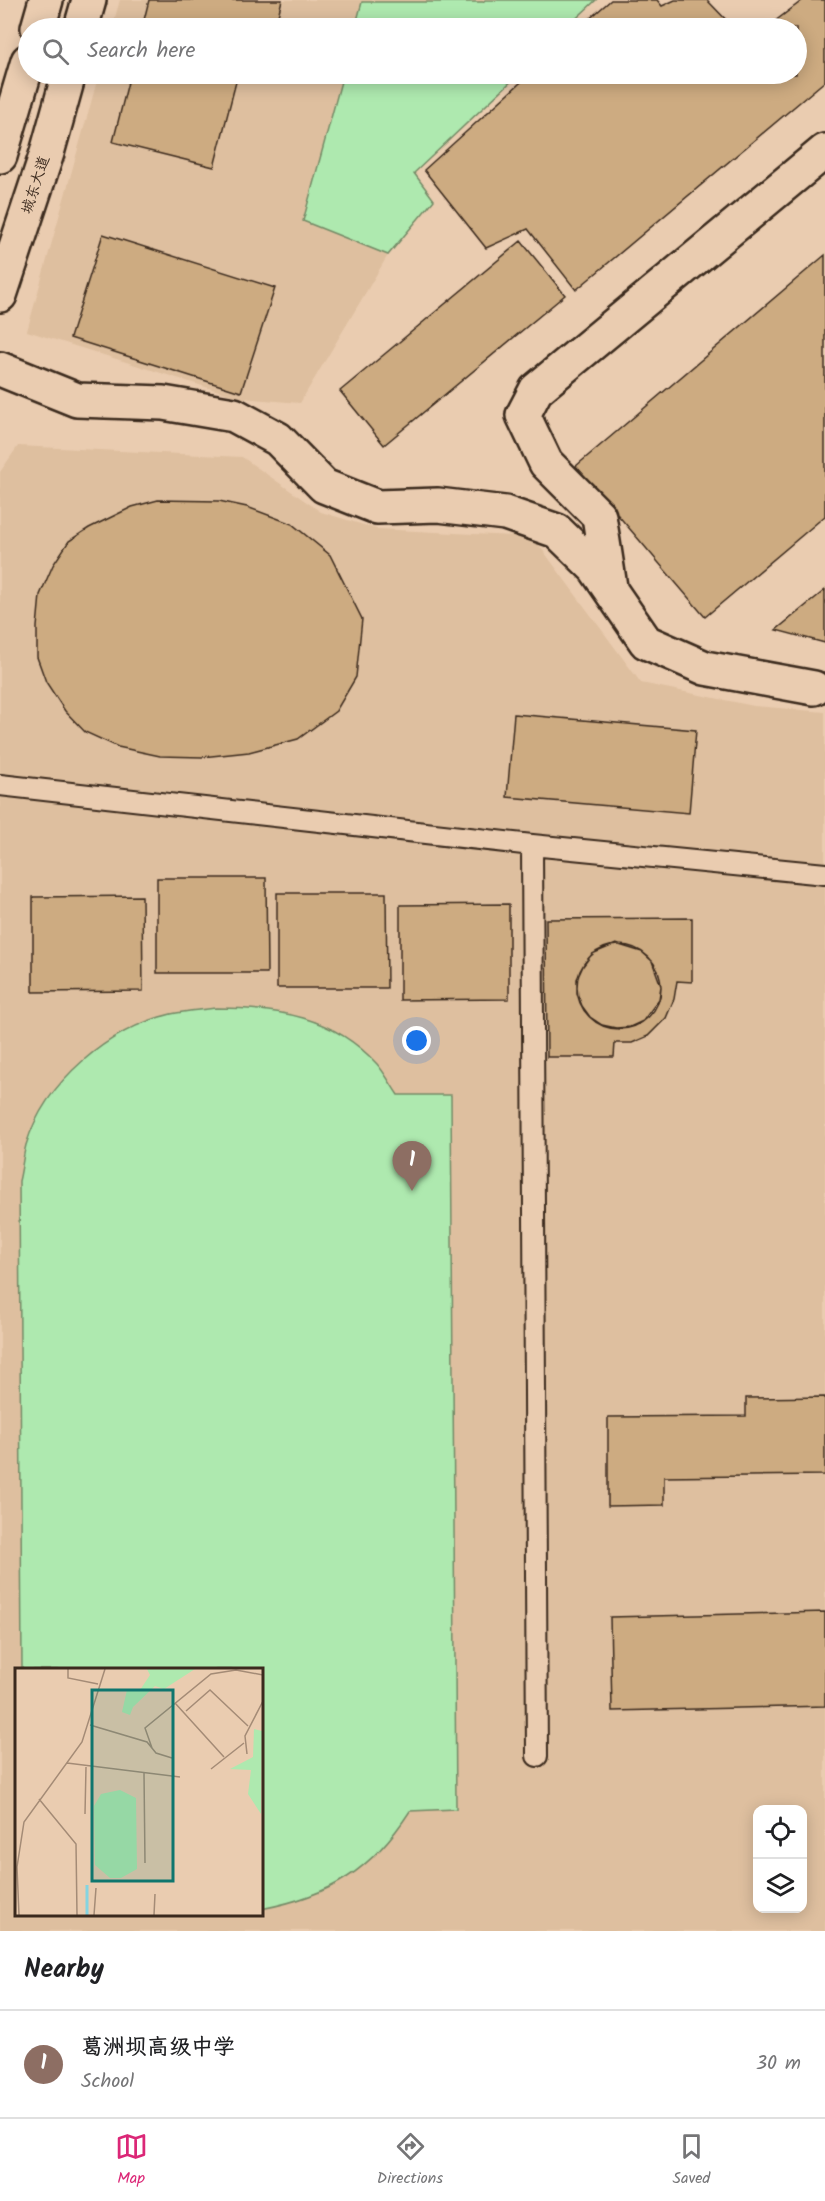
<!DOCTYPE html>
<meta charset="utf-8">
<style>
body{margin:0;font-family:Kalam,"LXGW WenKai TC",sans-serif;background:#f6f6f6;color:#202124}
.controls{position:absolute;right:18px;bottom:18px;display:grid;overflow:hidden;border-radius:12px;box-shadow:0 3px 15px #0003}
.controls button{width:54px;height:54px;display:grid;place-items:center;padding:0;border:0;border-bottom:2px solid #e0e0e0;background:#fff;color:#202124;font:30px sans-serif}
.you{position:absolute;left:417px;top:1041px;width:21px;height:21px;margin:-15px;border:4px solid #fff;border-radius:50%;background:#1a73e8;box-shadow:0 0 0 9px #1a73e833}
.badge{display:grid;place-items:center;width:39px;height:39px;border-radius:50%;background:#db2777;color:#fff;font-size:20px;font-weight:700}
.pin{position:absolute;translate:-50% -50px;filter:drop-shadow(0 2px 3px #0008)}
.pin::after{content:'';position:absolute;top:32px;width:21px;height:18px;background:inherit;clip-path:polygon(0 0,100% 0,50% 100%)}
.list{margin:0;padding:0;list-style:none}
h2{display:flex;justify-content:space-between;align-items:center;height:78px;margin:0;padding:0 24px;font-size:26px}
h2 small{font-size:20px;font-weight:400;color:#757577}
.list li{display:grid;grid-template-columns:39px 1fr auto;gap:18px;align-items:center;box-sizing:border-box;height:108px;padding:0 24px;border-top:2px solid #e0e0e0}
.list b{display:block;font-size:22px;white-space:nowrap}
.list p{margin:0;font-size:20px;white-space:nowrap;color:#757577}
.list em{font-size:20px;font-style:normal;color:#757577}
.icon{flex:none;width:33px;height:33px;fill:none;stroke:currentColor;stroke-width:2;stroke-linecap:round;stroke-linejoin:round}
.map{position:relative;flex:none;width:825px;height:1931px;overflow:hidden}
.search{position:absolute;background:#fff;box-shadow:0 3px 15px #0003;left:18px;right:18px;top:18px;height:66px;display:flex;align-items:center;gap:15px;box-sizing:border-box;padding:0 21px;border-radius:33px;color:#757577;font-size:22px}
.sheet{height:186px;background:#fff}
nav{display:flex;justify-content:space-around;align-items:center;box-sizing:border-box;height:84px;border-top:2px solid #e0e0e0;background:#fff;font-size:16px;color:#757577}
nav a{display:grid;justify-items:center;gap:3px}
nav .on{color:#db2777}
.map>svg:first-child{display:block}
.built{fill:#debf9f;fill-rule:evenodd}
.green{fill:#aee9af;stroke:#748a66;stroke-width:1.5}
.building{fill:#cdab81;stroke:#3b2a1e;stroke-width:1.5;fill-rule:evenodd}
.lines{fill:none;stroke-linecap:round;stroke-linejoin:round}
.lane-casing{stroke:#3b2a1e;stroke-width:24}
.street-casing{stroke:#3b2a1e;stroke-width:38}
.highway-casing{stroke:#3b2a1e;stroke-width:38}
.lane{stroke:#eaccb0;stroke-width:20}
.street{stroke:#eaccb0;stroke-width:33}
.highway{stroke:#eaccb0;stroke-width:33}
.labels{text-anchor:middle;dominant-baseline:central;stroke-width:4.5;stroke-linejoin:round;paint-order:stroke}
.street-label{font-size:15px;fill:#3b2a1e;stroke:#eaccb0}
.inset-river{fill:none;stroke:#85d4e1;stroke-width:3}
.inset-road{fill:none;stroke:#a48b76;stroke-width:1.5}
.view{fill:#0f766e;fill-opacity:0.15;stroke:#0f766e;stroke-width:3}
.inset-edge{fill:none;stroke:#3b2a1e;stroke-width:3}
</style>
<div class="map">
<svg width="825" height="1931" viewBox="0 0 825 1931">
<rect width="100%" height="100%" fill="#eaccb0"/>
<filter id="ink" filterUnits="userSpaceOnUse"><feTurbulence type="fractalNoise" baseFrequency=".0167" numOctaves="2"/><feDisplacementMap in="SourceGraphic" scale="12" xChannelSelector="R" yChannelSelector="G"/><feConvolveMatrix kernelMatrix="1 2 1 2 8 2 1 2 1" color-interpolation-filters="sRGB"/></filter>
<g filter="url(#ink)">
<path class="built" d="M120,0H485L484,2H362L355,28H112Z
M99,74H343L303,220L388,255L300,403L241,398L27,331Z
M18,446L242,457L321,512L377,529L533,537L641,683L754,706L825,712V1931H0V472ZM16,1670H261V1914H16ZM758,1810H802V1908H758Z"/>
<path class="green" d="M485,0H596L566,28H355L362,2H483Z
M343,74H519L414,173L434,200L388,255L303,221Z
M216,1008C278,1008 333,1016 377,1064C385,1073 391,1085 398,1095H451L456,1809L410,1811C372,1870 330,1896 261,1909V1670H22L19,1181C22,1169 23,1156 26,1145C45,1082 108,1029 171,1014C185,1011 201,1010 216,1008Z"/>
<path class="building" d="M149,0H282L275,28H142Z
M611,0H657L662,6L675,0H707L734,28H579Z
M803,0H825V81L576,290L528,229L486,248L424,170L530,74H796V28H766Z
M130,74H238L214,167L113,142Z
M103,234L275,288L241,392L70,338Z
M521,241L565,295L384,445L340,391Z
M825,255V516L705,617L576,466Z
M158,500L219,501L247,507L292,524L330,555L362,619L356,677L336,711L298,739L249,752L202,757L160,756L118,747L85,732L65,711L46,682L37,657V627L40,595L53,565L69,541L89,528L132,507Z
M825,590V643L776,630Z
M514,714L696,730L689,813L507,797Z
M157,878H266L267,973H157Z
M277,893H386L387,988H277Z
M142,896L143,991L33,992V897Z
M509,904V999L400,1000V905Z
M692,918V982L677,981L674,999L666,1018L648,1036L632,1043H615L614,1057H547L546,919ZM616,944L642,952L652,961L661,986L659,999L643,1021L630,1027L616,1028L602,1025L590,1017L582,1006L577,993V979L583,966L592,954Z
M577 987a42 42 0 1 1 84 0a42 42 0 1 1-84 0Z
M825,1397V1475L664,1477V1505L608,1506V1417L746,1416V1398Z
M825,1612V1706L612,1711L610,1617Z"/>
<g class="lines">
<defs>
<path id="lane" d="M0,785L532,845L825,874
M532,845L537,1756"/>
<path id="street" d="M0,369L77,400L163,403L234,415L278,439L324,486L377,507L438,505L505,513L557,531L595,568L646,642L705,668L814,688
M610,587L599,516L546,463L523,415L536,390L825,151"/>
<path id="highway" d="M38,28L46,0
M81,28L89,0
M0,156L28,61
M0,295L47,153L69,74"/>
</defs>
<use href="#lane" class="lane-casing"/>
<use href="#street" class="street-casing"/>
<use href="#highway" class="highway-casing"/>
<use href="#lane" class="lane"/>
<use href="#street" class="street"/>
<use href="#highway" class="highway"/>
</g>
</g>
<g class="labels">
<g class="street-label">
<text transform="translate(36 185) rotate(-72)">城东大道</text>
</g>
</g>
<g transform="translate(15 1668)">
<rect width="248" height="248" fill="#eaccb0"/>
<path d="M132,1H180L149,21L140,18L118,39L115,47L107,44L112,22H125L135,7ZM239,61L247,63L246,146L233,126L236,102L215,101L238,89ZM105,122L121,130L122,201L106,210H95L80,197L79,138L86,126Z" fill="#aee9af"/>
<path class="inset-river" d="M72,247V217"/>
<path class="inset-road" d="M53,1V10L83,16M160,35L209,89M171,43L195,22L233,58M75,57L132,74L141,85L157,90M137,80L130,60L196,6L221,2L248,7M232,86L230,68L248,33M52,95L165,109M196,101L229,75M129,105L130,195M24,131L61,176L62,247M70,146L71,99M4,247L2,199L9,154L67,74L90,1M79,247L81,220M139,247L140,226"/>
<path class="view" d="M77,22H158V213H77Z"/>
<rect width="248" height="248" class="inset-edge"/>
</g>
</svg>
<div class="controls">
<button><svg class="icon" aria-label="locate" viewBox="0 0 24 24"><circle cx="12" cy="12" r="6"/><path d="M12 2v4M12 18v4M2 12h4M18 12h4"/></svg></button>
<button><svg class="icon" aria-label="layers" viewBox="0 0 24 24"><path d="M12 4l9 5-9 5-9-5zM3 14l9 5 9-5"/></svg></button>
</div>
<div class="you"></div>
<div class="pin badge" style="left:412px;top:1191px;background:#8d6e63">1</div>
<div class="search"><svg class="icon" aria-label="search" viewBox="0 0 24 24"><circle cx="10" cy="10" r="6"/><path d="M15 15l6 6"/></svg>Search here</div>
</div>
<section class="sheet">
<h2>Nearby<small></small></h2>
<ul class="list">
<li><span class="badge" style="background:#8d6e63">1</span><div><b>葛洲坝高级中学</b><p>School</p></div><em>30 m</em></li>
</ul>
</section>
<nav>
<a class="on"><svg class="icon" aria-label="map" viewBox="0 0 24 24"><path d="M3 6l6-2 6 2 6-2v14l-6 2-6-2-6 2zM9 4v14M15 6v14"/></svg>Map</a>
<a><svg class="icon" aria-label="directions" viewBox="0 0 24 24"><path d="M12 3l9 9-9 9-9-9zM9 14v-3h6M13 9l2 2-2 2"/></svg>Directions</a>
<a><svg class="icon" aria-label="saved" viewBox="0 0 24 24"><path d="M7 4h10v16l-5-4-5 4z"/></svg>Saved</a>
</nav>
